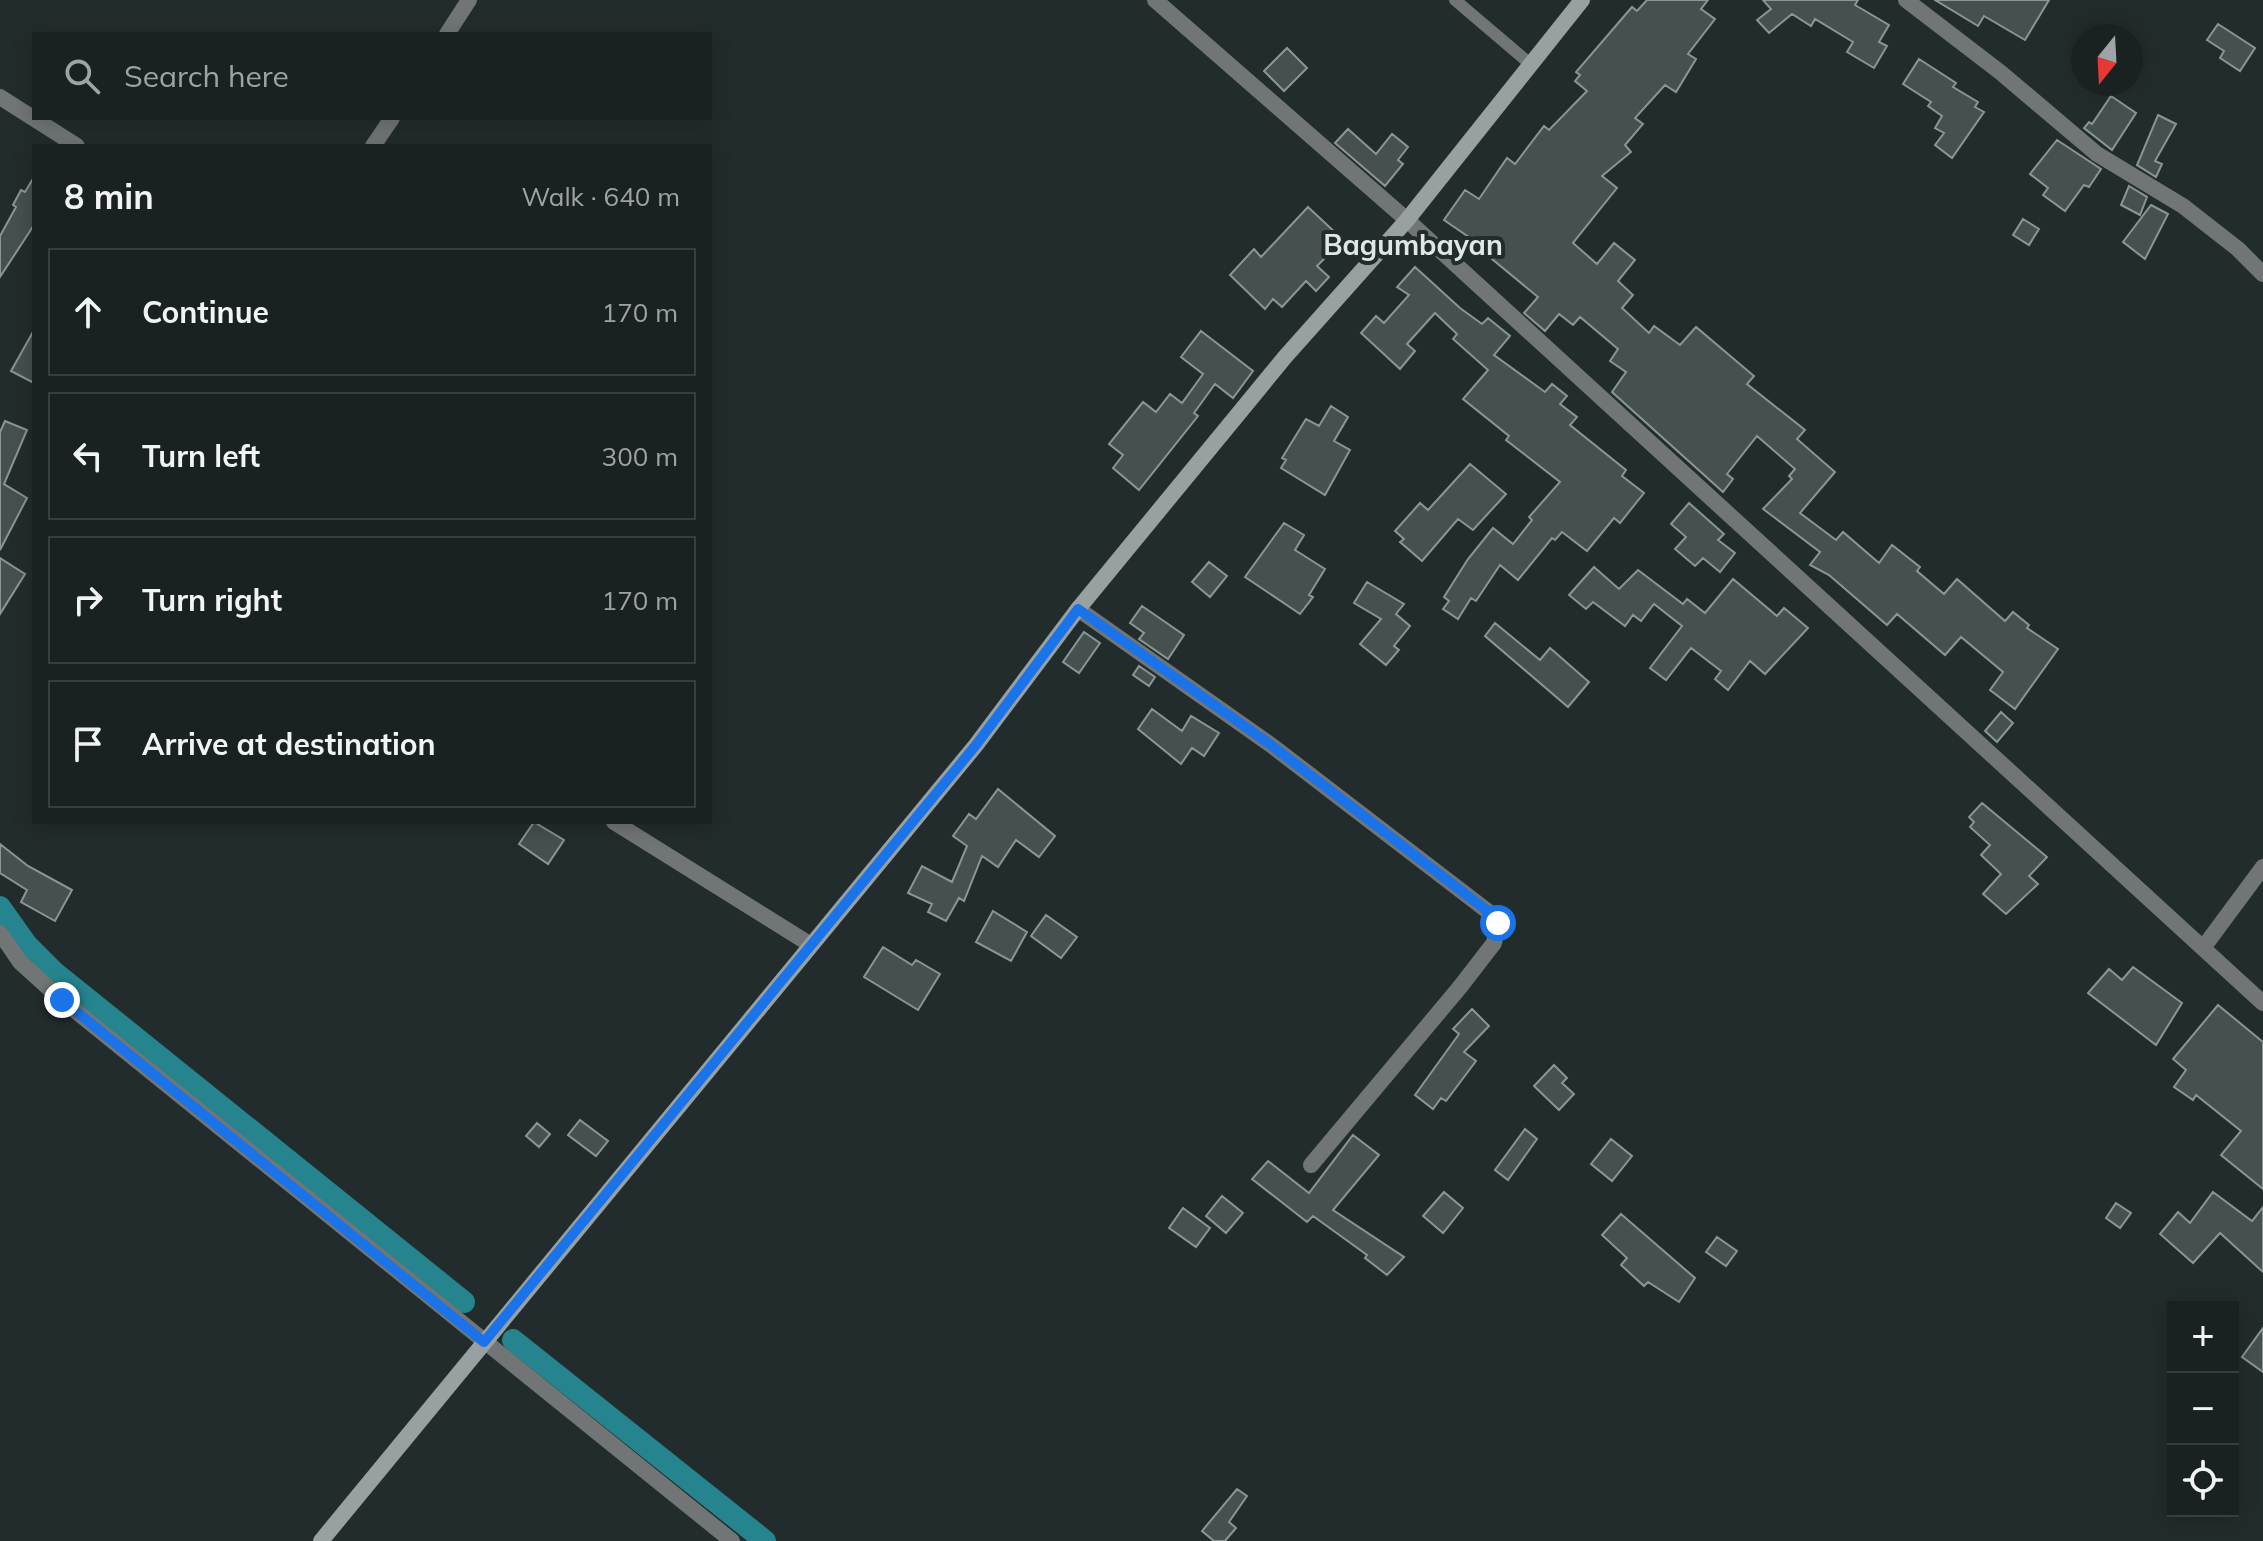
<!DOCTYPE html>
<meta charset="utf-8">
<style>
body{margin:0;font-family:Mulish,sans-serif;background:#272e2e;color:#f1f3f6}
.controls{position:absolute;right:24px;bottom:24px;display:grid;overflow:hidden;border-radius:0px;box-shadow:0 4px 20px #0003}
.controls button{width:72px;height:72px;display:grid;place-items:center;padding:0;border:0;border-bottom:2px solid #383e3f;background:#1a2121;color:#f1f3f6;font:40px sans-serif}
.compass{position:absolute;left:2071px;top:24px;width:72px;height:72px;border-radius:50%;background:#1a2121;box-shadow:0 4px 20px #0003;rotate:198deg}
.stop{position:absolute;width:24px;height:24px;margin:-18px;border:6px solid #1a73e8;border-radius:50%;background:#fff}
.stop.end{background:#1a73e8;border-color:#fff;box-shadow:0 2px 8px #0008}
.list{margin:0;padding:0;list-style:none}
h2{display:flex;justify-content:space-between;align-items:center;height:104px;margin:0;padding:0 32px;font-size:34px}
h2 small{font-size:26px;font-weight:400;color:#9fa3a5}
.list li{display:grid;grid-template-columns:52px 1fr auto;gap:24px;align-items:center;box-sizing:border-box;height:128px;margin:0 16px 16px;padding:0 16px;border:2px solid #383e3f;border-radius:0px}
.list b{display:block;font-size:30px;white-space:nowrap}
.list em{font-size:26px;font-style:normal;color:#9fa3a5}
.icon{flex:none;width:44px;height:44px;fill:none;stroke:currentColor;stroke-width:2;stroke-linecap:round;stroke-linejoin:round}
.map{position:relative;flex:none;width:2263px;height:1541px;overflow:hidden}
.search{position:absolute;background:#1a2121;box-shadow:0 4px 20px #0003;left:32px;top:32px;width:680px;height:88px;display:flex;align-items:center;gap:20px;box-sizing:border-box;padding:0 28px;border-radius:0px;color:#9fa3a5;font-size:30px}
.panel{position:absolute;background:#1a2121;box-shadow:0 4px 20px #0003;left:32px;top:144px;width:680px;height:680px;border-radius:0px}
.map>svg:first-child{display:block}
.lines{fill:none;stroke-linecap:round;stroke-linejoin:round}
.canal{stroke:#25848d;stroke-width:22}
.building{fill:#465050;stroke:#8b9596;stroke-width:2}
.lane{stroke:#717576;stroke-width:12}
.street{stroke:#717576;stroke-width:16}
.secondary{stroke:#99a0a1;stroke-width:16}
.route{stroke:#1a73e8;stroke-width:10}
.labels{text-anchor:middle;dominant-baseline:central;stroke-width:8;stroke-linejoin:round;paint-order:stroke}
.quarter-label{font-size:28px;font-weight:bold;fill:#e1e6e7;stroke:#232c2c}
</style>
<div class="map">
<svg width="2263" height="1541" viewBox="0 0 2263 1541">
<rect width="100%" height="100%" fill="#232c2c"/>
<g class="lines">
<path class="canal" d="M0,907L27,945L54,972L464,1302
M513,1340L765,1541"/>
</g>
<path class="building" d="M1647,0H1708L1701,9L1715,19L1688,54L1696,59L1676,92L1665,85L1635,118L1643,124L1625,145L1631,152L1602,176L1617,188L1573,243L1597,264L1614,243L1635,260L1618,281L1633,295L1622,308L1649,333L1654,326L1680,345L1696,327L1754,376L1747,384L1805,430L1797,439L1835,472L1800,513L1836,540L1843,532L1879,563L1892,545L1920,567L1917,571L1944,594L1957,579L2005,621L2013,612L2029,625L2027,628L2058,649L2015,709L1990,690L2003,672L1961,637L1945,655L1897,614L1887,625L1829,575L1810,565L1820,552L1763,509L1792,479L1789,476L1795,469L1757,436L1727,474L1733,479L1723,492L1612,392L1626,372L1610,361L1618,349L1580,317L1573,325L1559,314L1545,331L1524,313L1538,297L1492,259L1495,255L1444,220L1465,190L1479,199L1507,158L1515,164L1544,126L1549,130L1587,91L1575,81L1580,75L1576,72L1632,7L1637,11Z
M1763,0H1858L1855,5L1889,25L1879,42L1887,46L1874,68L1847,52L1853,42L1815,19L1811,26L1792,14L1769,33L1757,20L1771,9Z
M1935,0H2049L2025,40L1984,16L1978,26Z
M2218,24L2255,48L2240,71L2220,58L2224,51L2207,40Z
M1287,48L1307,68L1284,91L1264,71Z
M1919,59L1956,83L1953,87L1978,102L1975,107L1984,112L1952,158L1935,145L1944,133L1935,128L1942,116L1928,106L1931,102L1903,84Z
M2111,96L2136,113L2112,150L2084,128L2089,122L2092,124Z
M2158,115L2176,124L2155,161L2162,164L2156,177L2137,165Z
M1348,129L1376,154L1392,134L1408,147L1398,160L1403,164L1385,186L1335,143Z
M2057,140L2101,169L2089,187L2084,185L2065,211L2043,195L2048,188L2030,174Z
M34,177V225L0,277V236L16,207L13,205L21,190L25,192Z
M2129,186L2147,197L2140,215L2121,205Z
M2151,205L2168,214L2145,259L2123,242Z
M1308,207L1339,236L1324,251L1328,255L1317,266L1329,277L1316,291L1306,281L1282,307L1273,299L1265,309L1230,275L1254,249L1261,257Z
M2023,219L2039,229L2029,245L2013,235Z
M1415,267L1460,308L1482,324L1488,318L1510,336L1494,355L1545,392L1552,384L1567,396L1560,404L1577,417L1570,425L1626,470L1622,476L1644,493L1620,523L1614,518L1587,551L1562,532L1555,540L1552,538L1518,580L1500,565L1476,601L1471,598L1458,619L1443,609L1449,601L1444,597L1468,559L1493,528L1513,544L1532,520L1529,517L1560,482L1506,440L1509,436L1463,399L1488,370L1453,339L1457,334L1435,313L1407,344L1415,351L1400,369L1361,333L1376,316L1384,323L1409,295L1397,287Z
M34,330V383L11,371Z
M1201,331L1253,371L1233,398L1215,384L1194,413L1198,416L1139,490L1113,468L1123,455L1109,444L1143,402L1156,412L1170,394L1182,403L1203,374L1181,357Z
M1331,406L1348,417L1334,441L1350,450L1325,495L1281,468L1286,460L1282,458L1306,419L1319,426Z
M5,421L27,430L4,484L27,498L0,550V432Z
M1470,464L1506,494L1473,530L1458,519L1422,561L1400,542L1404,539L1395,531L1420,503L1428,510Z
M1689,503L1724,534L1718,540L1735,553L1720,572L1703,558L1695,566L1675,549L1686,537L1671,524Z
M1284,523L1304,535L1295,550L1325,569L1309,595L1313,597L1300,614L1245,577Z
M0,558L25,574L0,614Z
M1209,562L1227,576L1210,597L1192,582Z
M1594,567L1619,589L1638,570L1683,604L1687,599L1705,613L1733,579L1777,616L1784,608L1808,628L1765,674L1750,661L1728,690L1715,679L1721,671L1691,648L1666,680L1650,668L1682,626L1654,604L1641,621L1633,615L1625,626L1593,602L1586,609L1569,595Z
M1367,582L1404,604L1396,614L1410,626L1394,646L1399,650L1386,665L1360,644L1381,619L1354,603Z
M1142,606L1184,635L1168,659L1139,639L1144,633L1130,623Z
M1495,623L1540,660L1550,648L1589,682L1568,707L1485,636Z
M1084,632L1100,643L1079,673L1063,662Z
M1139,666L1155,677L1149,686L1133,675Z
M1152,709L1182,731L1191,716L1219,733L1204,756L1192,748L1181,764L1138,729Z
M2001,712L2013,723L1997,742L1985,731Z
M998,789L1055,836L1039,857L1016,840L998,867L982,856L964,901L959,898L946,921L928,912L932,904L908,893L922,866L952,882L967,846L953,836L969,814L976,819Z
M1982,803L2047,857L2029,876L2038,884L2006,914L1983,894L2001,874L1981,855L1990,845L1970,827L1974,822L1969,817Z
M534,822L564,840L548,864L519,844Z
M0,844L28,866L72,890L55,921L21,902L27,890L0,873Z
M993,911L1027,932L1011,961L976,942Z
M1046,915L1077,937L1061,958L1031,936Z
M883,947L912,965L916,960L940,974L918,1010L864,977Z
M2133,967L2182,1003L2156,1045L2088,993L2109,969L2122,980Z
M2218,1005L2263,1042V1189L2221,1155L2241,1131L2196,1095L2193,1100L2174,1087L2186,1070L2173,1059Z
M1472,1009L1489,1026L1464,1052L1476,1061L1446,1101L1441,1098L1433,1109L1415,1095L1459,1034L1453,1029Z
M1554,1065L1567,1078L1562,1083L1574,1094L1559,1110L1534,1086Z
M580,1120L608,1141L596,1156L568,1135Z
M537,1123L550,1134L539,1147L526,1136Z
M1525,1129L1537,1139L1508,1180L1495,1170Z
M1353,1135L1379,1155L1333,1210L1404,1257L1387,1275L1365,1258L1367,1255L1313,1216L1307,1222L1252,1179L1268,1161L1309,1193Z
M1611,1139L1632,1156L1612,1181L1591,1164Z
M1444,1192L1463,1208L1443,1233L1423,1216Z
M2213,1192L2252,1221L2263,1207V1272L2220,1233L2193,1263L2160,1234L2178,1212L2190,1223Z
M1222,1196L1243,1213L1226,1233L1206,1216Z
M2116,1203L2131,1213L2120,1228L2106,1218Z
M1183,1208L1210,1228L1196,1247L1169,1228Z
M1621,1214L1695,1278L1679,1302L1648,1282L1644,1286L1621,1265L1627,1258L1602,1235Z
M1717,1237L1737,1251L1726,1266L1706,1252Z
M2263,1328V1372L2242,1357Z
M1237,1489L1247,1496L1229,1522L1236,1528L1225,1541H1214L1202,1531Z"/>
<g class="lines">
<path class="lane" d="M1455,0L1529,63"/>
<path class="street" d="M1155,0L1407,220L2263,1003
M1906,0L2000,72L2097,154L2183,206L2238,249L2263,274
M447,34L469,0
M0,97L77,146
M373,146L392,118
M1078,609L1271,745L1494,916L1498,923L1494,943L1460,987L1311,1165
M614,822L811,945
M0,933L20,962L62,1000L732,1541
M2203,948L2263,867"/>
<path class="secondary" d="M321,1541L976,745L1078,609L1285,357L1407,220L1582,0"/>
</g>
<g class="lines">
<path class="route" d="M62,1000L484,1342L976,745L1078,609L1271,745L1494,916L1498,923"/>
</g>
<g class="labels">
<g class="quarter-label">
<text x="1413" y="244">Bagumbayan</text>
</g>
</g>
</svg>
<div class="controls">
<button>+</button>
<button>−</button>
<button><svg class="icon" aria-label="locate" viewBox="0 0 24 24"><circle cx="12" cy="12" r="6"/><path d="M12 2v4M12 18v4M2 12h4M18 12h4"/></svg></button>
</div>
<svg class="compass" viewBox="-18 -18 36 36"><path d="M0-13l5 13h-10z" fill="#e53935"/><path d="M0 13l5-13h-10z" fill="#9fa3a5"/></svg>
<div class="stop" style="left:1498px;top:923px"></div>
<div class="stop end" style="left:62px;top:1000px"></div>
<div class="search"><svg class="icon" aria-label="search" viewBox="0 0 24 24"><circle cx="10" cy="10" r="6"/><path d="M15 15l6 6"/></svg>Search here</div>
<section class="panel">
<h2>8 min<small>Walk · 640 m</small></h2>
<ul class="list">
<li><svg class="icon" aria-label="ahead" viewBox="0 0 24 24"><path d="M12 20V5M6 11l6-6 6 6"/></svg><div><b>Continue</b></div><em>170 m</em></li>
<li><svg class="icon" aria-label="left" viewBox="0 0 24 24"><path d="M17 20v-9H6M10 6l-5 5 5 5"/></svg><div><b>Turn left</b></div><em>300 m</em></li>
<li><svg class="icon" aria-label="right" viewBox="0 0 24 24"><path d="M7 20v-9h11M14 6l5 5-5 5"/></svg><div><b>Turn right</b></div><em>170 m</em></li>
<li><svg class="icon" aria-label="arrive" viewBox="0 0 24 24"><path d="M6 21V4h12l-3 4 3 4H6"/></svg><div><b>Arrive at destination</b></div></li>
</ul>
</section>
</div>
